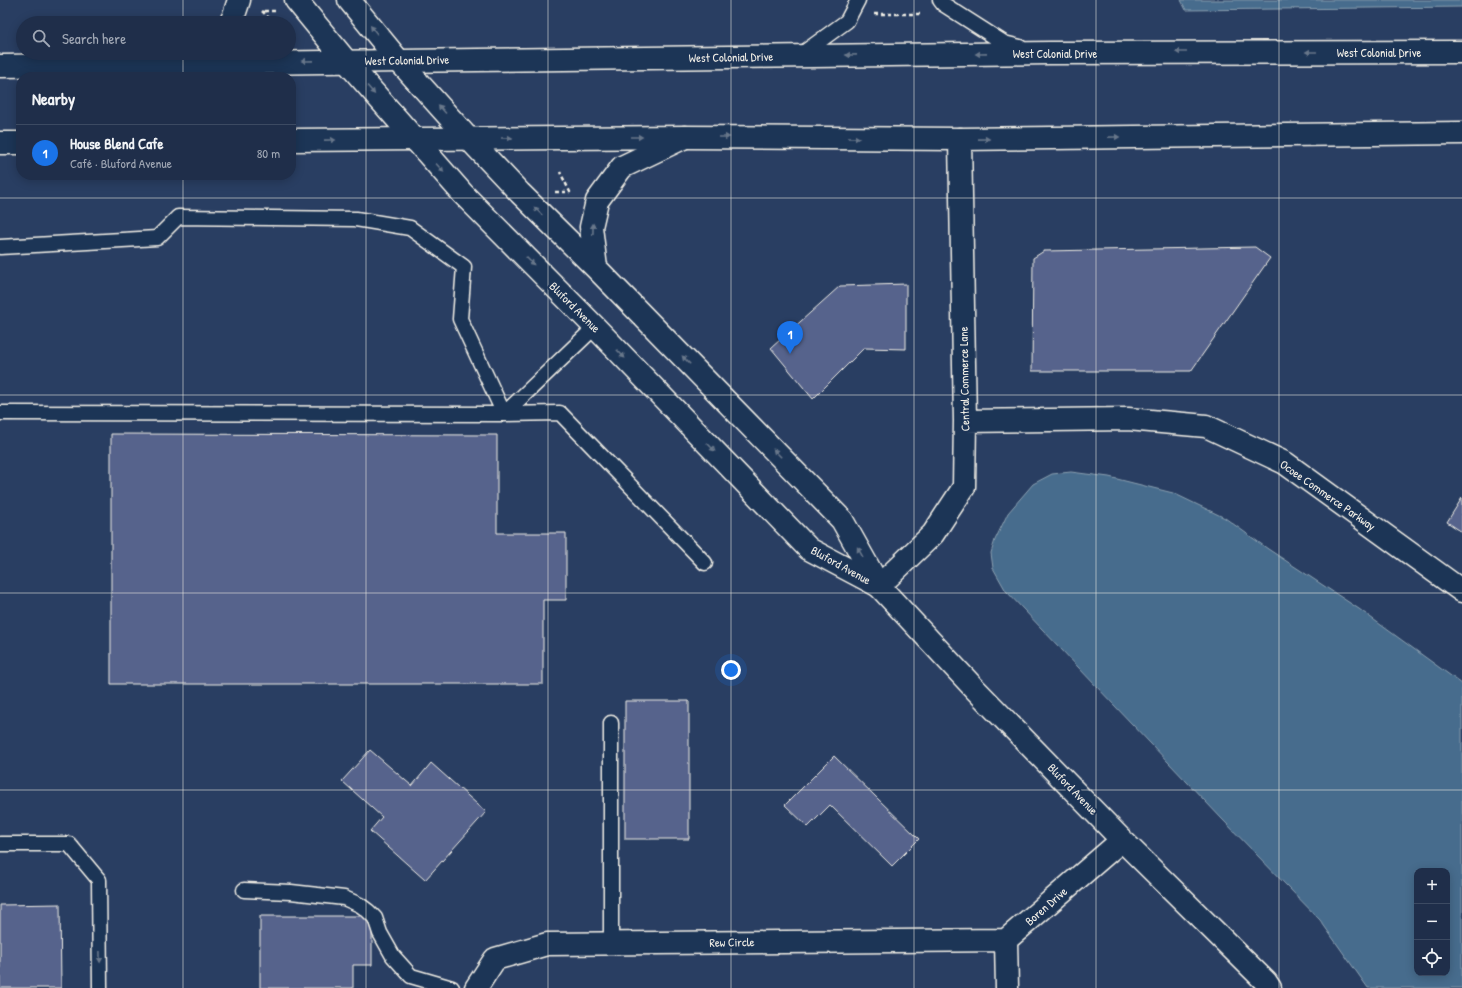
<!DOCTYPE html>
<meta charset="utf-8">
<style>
body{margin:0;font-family:"Patrick Hand",sans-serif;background:#2c3a54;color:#f1f3f6}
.controls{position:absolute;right:12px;bottom:12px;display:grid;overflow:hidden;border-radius:8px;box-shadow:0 2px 10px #0003}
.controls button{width:36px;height:36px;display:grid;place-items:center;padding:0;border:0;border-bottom:1px solid #3c4a62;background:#1f2e4a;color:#f1f3f6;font:20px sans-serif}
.you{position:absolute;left:731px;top:670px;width:14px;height:14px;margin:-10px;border:3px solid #fff;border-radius:50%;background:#1a73e8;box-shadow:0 0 0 6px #1a73e833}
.badge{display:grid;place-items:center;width:26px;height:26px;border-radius:50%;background:#1a73e8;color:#fff;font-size:13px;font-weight:700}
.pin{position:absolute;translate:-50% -33px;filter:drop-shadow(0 1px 2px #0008)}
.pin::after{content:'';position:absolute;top:21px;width:14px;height:12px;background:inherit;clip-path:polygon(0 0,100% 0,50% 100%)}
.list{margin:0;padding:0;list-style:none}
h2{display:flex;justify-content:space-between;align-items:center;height:52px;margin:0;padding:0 16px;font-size:17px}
h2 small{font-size:13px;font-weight:400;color:#a1a8b5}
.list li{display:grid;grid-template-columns:26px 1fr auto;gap:12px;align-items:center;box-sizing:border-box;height:56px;padding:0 16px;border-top:1px solid #3c4a62}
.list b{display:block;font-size:15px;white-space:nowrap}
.list p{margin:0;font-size:13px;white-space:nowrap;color:#a1a8b5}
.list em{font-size:13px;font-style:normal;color:#a1a8b5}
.icon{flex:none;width:22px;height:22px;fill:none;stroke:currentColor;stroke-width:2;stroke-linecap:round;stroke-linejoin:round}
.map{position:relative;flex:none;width:1462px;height:988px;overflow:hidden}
.search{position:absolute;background:#1f2e4a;box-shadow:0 2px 10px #0003;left:16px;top:16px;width:280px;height:44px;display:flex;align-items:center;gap:10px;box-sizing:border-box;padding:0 14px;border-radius:22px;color:#a1a8b5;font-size:15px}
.panel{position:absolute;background:#1f2e4a;box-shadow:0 2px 10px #0003;left:16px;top:72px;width:280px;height:108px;border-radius:16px}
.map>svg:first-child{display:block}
.water{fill:#466c8d;stroke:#8ca1b1;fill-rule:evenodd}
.building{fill:#57648c;stroke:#f4f1e8}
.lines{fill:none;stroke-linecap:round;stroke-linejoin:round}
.service-casing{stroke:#f4f1e8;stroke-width:17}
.minor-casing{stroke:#f4f1e8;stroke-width:25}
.tertiary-casing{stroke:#f4f1e8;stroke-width:25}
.trunk-casing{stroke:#f4f1e8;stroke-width:25}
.path{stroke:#f4f1e8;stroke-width:2.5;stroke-dasharray:4 3;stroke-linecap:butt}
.service{stroke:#1d3557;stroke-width:14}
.minor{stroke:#1d3557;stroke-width:22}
.tertiary{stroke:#1d3557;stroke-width:22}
.trunk{stroke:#1d3557;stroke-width:22}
.oneway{fill:#68778a}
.grid{fill:none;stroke:#f4f1e8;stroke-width:1;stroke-opacity:0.55}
.labels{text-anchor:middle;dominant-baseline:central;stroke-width:4;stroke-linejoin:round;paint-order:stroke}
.street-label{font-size:12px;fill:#f4f1e8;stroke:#1d3557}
</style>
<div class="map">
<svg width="1462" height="988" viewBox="0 0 1462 988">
<rect width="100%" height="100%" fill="#293e62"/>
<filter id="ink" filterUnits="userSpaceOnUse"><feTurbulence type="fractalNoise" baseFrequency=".025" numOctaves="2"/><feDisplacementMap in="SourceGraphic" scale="8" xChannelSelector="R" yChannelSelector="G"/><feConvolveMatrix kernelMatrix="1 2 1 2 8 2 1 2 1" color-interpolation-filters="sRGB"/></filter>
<g filter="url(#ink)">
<path class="water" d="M1181,0H1462V7L1186,10Z
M1071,472L1109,477L1173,493L1225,518L1268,549L1359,609L1462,684V988H1368L1320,920L1223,820L1006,591L993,568L991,553L995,540L1008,513L1033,484L1052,474ZM1417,871H1447V973H1417Z"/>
<path class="building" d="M1255,247L1270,258L1191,371H1032L1033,258L1044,251Z
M906,284V349L864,348L813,399L771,348L840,286Z
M111,434L497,435V533H566V600H543V684H111Z
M1462,498V532L1447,522Z
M625,701H689V839H625Z
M370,750L412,786L431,763L486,812L425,880L370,831L382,817L342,781Z
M834,756L919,839L892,866L830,805L808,827L785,805Z
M60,904L61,988H0V905Z
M260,916H372V965H353V988H260Z"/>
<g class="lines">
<defs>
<path id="service" d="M940,0L943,4L1004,43L1020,47
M799,56L847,21L858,0
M0,247L157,238L178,217L356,219L410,228L464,267L460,319L504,414L560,413L705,563
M0,413L504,414L595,327
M611,723V943
M0,844H69L99,880L100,988
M244,890L291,892L344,898L360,905L368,911L375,918L380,933L393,956L411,976L452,988"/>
<path id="minor" d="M965,421L1128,419L1206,426L1285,463L1462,591
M879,586L933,534L964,487L965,421L960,139
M476,988L495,959L547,944L1006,940
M1007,988L1006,940L1122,840"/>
<path id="tertiary" d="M296,0L346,61L463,194L595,327L809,549L879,586
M349,0L398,60L468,138L520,193L596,268L842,520L879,586L974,688L1122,840L1266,982L1270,988
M230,23L233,18L239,0
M596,268L591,227L597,201L622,167L685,137"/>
<path id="trunk" d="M0,66L1050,53L1462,52
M291,140L685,137L960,139L1462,133
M0,143H21"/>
</defs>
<use href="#service" class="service-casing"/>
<use href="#minor" class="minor-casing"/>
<use href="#tertiary" class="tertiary-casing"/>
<use href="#trunk" class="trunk-casing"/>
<path class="path" d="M262,11L274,23
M264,11H275
M874,14H923
M555,192H570L560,172"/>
<use href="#service" class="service"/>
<use href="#minor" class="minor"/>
<use href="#tertiary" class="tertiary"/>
<use href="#trunk" class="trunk"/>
</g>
<defs><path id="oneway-solid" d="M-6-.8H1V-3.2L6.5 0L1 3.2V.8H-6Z"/></defs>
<g class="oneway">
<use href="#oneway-solid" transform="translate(374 30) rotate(-129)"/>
<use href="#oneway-solid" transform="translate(1181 52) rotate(180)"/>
<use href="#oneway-solid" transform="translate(1311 52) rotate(180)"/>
<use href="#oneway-solid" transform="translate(981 54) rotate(179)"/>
<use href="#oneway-solid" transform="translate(851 55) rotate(179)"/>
<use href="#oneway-solid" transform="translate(307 61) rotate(179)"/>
<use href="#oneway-solid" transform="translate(371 90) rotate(49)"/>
<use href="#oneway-solid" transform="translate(442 109) rotate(-132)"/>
<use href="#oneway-solid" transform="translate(637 137)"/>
<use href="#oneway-solid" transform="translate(724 137)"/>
<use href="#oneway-solid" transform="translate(1114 137) rotate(-1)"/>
<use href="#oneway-solid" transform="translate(507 138)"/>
<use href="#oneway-solid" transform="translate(854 138)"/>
<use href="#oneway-solid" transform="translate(984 139) rotate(-1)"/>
<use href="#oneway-solid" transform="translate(330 140) rotate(-1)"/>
<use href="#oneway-solid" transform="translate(440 168) rotate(48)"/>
<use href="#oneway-solid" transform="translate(538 211) rotate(-135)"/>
<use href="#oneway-solid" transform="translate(593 229) rotate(-89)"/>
<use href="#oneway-solid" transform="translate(530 261) rotate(45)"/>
<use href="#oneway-solid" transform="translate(621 354) rotate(46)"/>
<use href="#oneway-solid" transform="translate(686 360) rotate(-134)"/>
<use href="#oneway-solid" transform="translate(711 447) rotate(46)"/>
<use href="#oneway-solid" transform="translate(777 453) rotate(-134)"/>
<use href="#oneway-solid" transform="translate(860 552) rotate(-119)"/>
<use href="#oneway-solid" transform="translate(100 957) rotate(89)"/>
</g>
</g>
<path class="grid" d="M183,0V23M366,0V988M548,0V988M731,0V988M914,0V988M1096,0V988M1279,0V988M183,53V77M183,175V988M0,198H1462M0,395H1462M0,593H1462M0,790H1462"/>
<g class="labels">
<g class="street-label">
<text x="1379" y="52">West Colonial Drive</text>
<text x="1055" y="53">West Colonial Drive</text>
<text transform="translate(731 57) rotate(-1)">West Colonial Drive</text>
<text transform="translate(407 60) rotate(-1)">West Colonial Drive</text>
<text transform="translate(575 307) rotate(45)">Bluford Avenue</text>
<text transform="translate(964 379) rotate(-91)">Central Commerce Lane</text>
<text transform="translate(1328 495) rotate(35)">Ocoee Commerce Parkway</text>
<text transform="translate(841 565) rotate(29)">Bluford Avenue</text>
<text transform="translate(1073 789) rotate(46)">Bluford Avenue</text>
<text transform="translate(1046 906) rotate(-41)">Boren Drive</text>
<text transform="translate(732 942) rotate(-1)">Rew Circle</text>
</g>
</g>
</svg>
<div class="controls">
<button>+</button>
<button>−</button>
<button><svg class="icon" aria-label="locate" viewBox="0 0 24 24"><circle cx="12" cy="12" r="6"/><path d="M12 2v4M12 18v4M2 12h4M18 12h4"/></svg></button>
</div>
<div class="you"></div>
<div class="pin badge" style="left:790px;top:354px">1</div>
<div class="search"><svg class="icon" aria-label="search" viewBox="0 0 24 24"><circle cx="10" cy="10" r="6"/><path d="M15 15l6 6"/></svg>Search here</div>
<section class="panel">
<h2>Nearby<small></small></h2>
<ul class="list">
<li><span class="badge">1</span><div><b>House Blend Cafe</b><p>Café · Bluford Avenue</p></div><em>80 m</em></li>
</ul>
</section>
</div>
